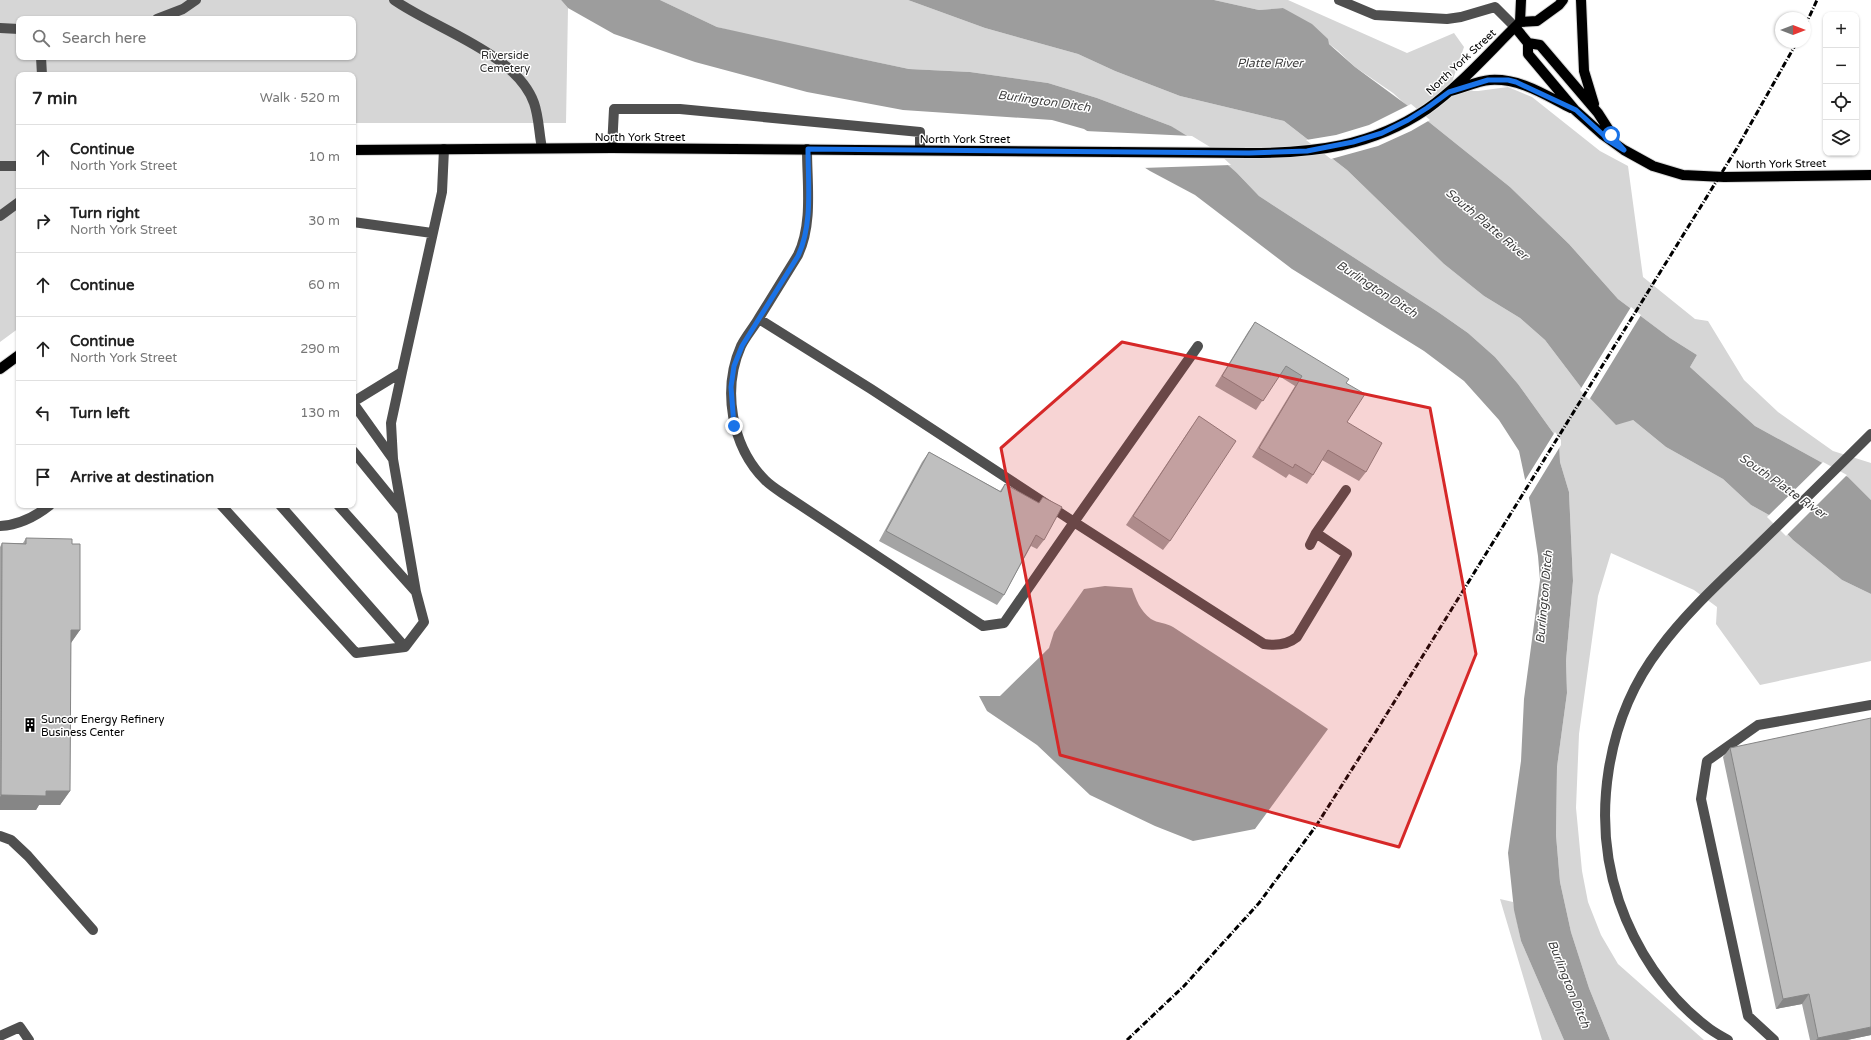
<!DOCTYPE html>
<meta charset="utf-8">
<style>
body{margin:0;font-family:"Varela Round",sans-serif;background:#f2f2f2;color:#222}
.controls{position:absolute;right:12px;top:12px;display:grid;overflow:hidden;border-radius:8px;box-shadow:0 1px 3px #0004}
.controls button{width:36px;height:36px;display:grid;place-items:center;padding:0;border:0;border-bottom:1px solid #e0e0e0;background:#fff;color:#222;font:20px sans-serif}
.compass{position:absolute;left:1775px;top:12px;width:36px;height:36px;border-radius:50%;background:#fff;box-shadow:0 1px 3px #0004;rotate:90deg}
.stop{position:absolute;width:12px;height:12px;margin:-9px;border:3px solid #1a73e8;border-radius:50%;background:#fff}
.stop.end{background:#1a73e8;border-color:#fff;box-shadow:0 1px 4px #0008}
.list{margin:0;padding:0;list-style:none}
h2{display:flex;justify-content:space-between;align-items:center;height:52px;margin:0;padding:0 16px;font-size:17px}
h2 small{font-size:13px;font-weight:400;color:#767676}
.list li{display:grid;grid-template-columns:26px 1fr auto;gap:12px;align-items:center;box-sizing:border-box;height:64px;padding:0 16px;border-top:1px solid #e0e0e0}
.list b{display:block;font-size:15px;white-space:nowrap}
.list p{margin:0;font-size:13px;white-space:nowrap;color:#767676}
.list em{font-size:13px;font-style:normal;color:#767676}
.icon{flex:none;width:22px;height:22px;fill:none;stroke:currentColor;stroke-width:2;stroke-linecap:round;stroke-linejoin:round}
.map{position:relative;flex:none;width:1871px;height:1040px;overflow:hidden}
.search{position:absolute;background:#fff;box-shadow:0 1px 3px #0004;left:16px;top:16px;width:340px;height:44px;display:flex;align-items:center;gap:10px;box-sizing:border-box;padding:0 14px;border-radius:8px;color:#767676;font-size:15px}
.panel{position:absolute;background:#fff;box-shadow:0 1px 3px #0004;left:16px;top:72px;width:340px;height:436px;border-radius:8px}
.map>svg:first-child{display:block}
.green{fill:#d6d6d6;fill-rule:evenodd}
.water{fill:#9d9d9d}
.pier{fill:#fff}
.lines{fill:none;stroke-linecap:round;stroke-linejoin:round}
.major-casing{stroke:#dbdbdb;stroke-width:12}
.minor{stroke:#4f4f4f;stroke-width:10}
.major{stroke:#000;stroke-width:10}
.rail{stroke:#000;stroke-width:3;stroke-dasharray:6 2 1 2;stroke-linecap:butt}
.wall{fill:#a4a4a4}
.shaded-wall{fill:#868686}
.building{fill:#bfbfbf;stroke:#868686}
.route{stroke:#1a73e8;stroke-width:5}
.marked{fill:#d62828;fill-opacity:0.2;stroke:#d62828;stroke-width:3;stroke-linejoin:round}
.labels{text-anchor:middle;dominant-baseline:central;stroke-width:3;stroke-linejoin:round;paint-order:stroke}
.park-label{font-size:11px;fill:#2d2d2d;stroke:#fff}
.street-label{font-size:11px;fill:#000;stroke:#fff}
.poi-label{font-size:11px;fill:#000;stroke:#fff;text-anchor:start}
.water-label{font-size:12px;font-style:italic;fill:#3e3e3e;stroke:#fff}
</style>
<div class="map">
<svg width="1871" height="1040" viewBox="0 0 1871 1040">
<rect width="100%" height="100%" fill="#fff"/>
<path class="green" d="M0,0H561L568,8L566,123H353V75H19V328L0,342ZM19,19H353V57H19Z
M660,0H908L985,28L1078,54L1115,71L1180,96L1284,121L1347,170L1444,264L1484,296L1520,318L1545,340L1586,394L1633,420L1666,447L1723,479L1751,505L1769,515L1793,540L1842,580L1871,594V661L1760,685L1716,624L1717,607L1694,590L1611,553L1598,596L1579,734L1576,808L1582,871L1588,902L1601,935L1618,964L1704,1040H1610L1589,988L1571,932L1560,882L1556,835L1557,767L1567,693L1566,661L1573,581L1569,492L1560,462L1559,441L1518,384L1495,357L1468,333L1438,312L1259,196L1237,173L1171,126L1097,98L1048,83L970,72L909,69L751,36L717,27Z
M1214,0H1288L1407,53L1454,33L1464,47L1449,91H1478L1508,87L1532,97L1600,151L1628,166L1643,277L1695,319L1708,321L1744,380L1778,412L1833,451L1871,463V500L1848,477L1755,426L1690,367L1697,355L1670,338L1618,299L1569,244L1510,187L1419,114L1417,115L1393,93L1355,67L1337,50L1283,8L1259,10Z
M1500,899L1513,902L1521,941L1564,1040H1542Z"/>
<path class="water" d="M561,0H660L717,27L857,58L909,69L970,72L1048,83L1097,98L1171,126L1213,152L1237,173L1259,196L1438,312L1468,333L1495,357L1518,384L1559,441L1560,462L1569,492L1573,581L1566,661L1567,693L1557,767L1556,835L1560,882L1571,932L1589,988L1610,1040H1564L1521,941L1514,910L1508,853L1521,761L1524,699L1540,580L1538,556L1530,503L1519,451L1499,420L1464,381L1424,351L1292,269L1195,195L1150,171L1084,129L1052,120L903,110L807,92L695,62L614,34L568,8Z
M908,0H1214L1259,10L1283,8L1312,24L1328,39L1329,44L1355,67L1419,114L1510,187L1569,244L1618,299L1670,338L1697,355L1690,367L1755,426L1848,477L1871,500V594L1842,580L1793,540L1769,515L1751,505L1723,479L1666,447L1633,420L1616,425L1586,394L1545,340L1520,318L1484,296L1444,264L1347,170L1284,121L1180,96L1115,71L1078,54L985,28Z
M1105,586L1132,588C1136,599 1140,611 1151,619C1157,623 1167,623 1173,627C1225,661 1277,694 1328,729L1255,829L1193,841L1155,826L1090,795L1037,745L987,711L979,696H1000L1049,648L1054,632L1084,589Z"/>
<path class="pier" d="M1411,104L1430,120L1411,131L1378,146L1331,159L1306,140L1336,135L1369,125Z
M1085,131L1192,136L1215,150L1231,165L1142,168Z
M1631,307L1641,315L1589,400L1580,390Z
M1555,432L1561,440V445L1528,499L1524,482Z
M1823,462L1847,475L1786,536L1767,517Z"/>
<g class="lines">
<defs>
<path id="major" d="M1581,0L1584,71L1594,104
M1520,22L1521,0
M1515,27L1528,43L1540,45L1598,113L1614,138
M1528,43V54L1575,110L1603,135L1624,150L1653,166L1683,175L1724,177L1871,175
M1451,91C1463,88 1477,81 1490,80C1520,78 1545,95 1571,108
M353,150L612,148L1249,153C1314,153 1371,147 1427,109C1461,85 1490,51 1520,22L1537,21L1559,5L1563,0
M0,369L19,355"/>
</defs>
<use href="#major" class="major-casing"/>
<path class="minor" d="M394,0C435,29 516,53 534,103C539,117 539,134 542,148
M1339,0L1375,15L1447,19L1461,17L1495,7L1515,27
M157,19L183,9L196,0
M0,28L19,29
M41,57L42,75
M612,148L614,109H680L920,132V150
M0,166H19
M0,216L19,202
M353,222L432,233
M759,319L871,389L1074,522L1004,623L983,626L782,493C776,489 770,485 765,480C731,446 722,389 741,346C746,336 754,327 759,318C772,297 785,276 798,255C813,224 807,184 807,149
M1198,346L1074,522L1264,644C1276,646 1287,645 1297,637L1347,554L1316,533L1346,490
M353,402L402,372L442,192L444,149
M353,451L401,510
M393,459L391,423L402,372
M221,505L356,653L405,647L424,622L416,592L393,459L353,403
M280,505L405,647
M338,505L416,592
M0,526C19,525 35,517 50,505
M1310,545L1316,533
M0,836L11,840L28,856L93,930
M0,1036L20,1027L29,1040
M1728,1040C1721,1036 1713,1032 1706,1026C1666,996 1635,948 1619,901C1591,818 1606,718 1660,648C1686,613 1719,583 1750,553C1791,513 1831,474 1871,434
M1774,1040L1748,1016L1701,799L1707,761L1758,725L1871,705"/>
<use href="#major" class="major"/>
<path class="rail" d="M1805,26L1817,0
M1127,1040L1184,986L1259,903L1316,826L1375,733L1737,148L1797,42"/>
</g>
<path class="wall" d="M1255,322L1346,383L1347,422L1366,472L1359,481L1322,460L1313,475L1307,484L1289,474L1286,478L1252,457L1295,386L1279,376L1256,410L1215,386L1248,332Z
M1192,426L1170,541L1163,550L1126,525Z
M929,452L1000,491L1005,484L1039,503L1043,497L1044,540L1037,549L1031,546L1004,595L997,605L879,541L922,462Z
M26,538L72,544L80,630L71,643L70,791L60,805H39L36,810H0V547L2,543H23Z
M1730,748L1871,1035L1847,1040H1810L1802,1004L1776,1009L1723,757Z"/>
<path class="shaded-wall" d="M71,630H80L70,644Z
M46,791H70L60,805H39L36,810H0V797L1,795Z
M1809,994L1802,1004L1776,1009L1783,999Z
M1871,1027V1035L1847,1040H1816L1818,1038Z"/>
<path class="building" d="M1255,322L1349,379L1346,383L1365,394L1347,422L1382,443L1366,472L1328,450L1313,475L1295,464L1293,468L1259,448L1302,376L1286,366L1263,401L1222,376Z
M1199,416L1236,441L1170,541L1133,516Z
M929,452L1001,492L1005,484L1039,503L1043,497L1062,507L1044,540L1036,535L1004,595L886,531Z
M26,538L72,539V544H80V630H71L70,791H46V796L1,795L2,543L26,544Z
M1871,718V1027L1818,1038L1809,994L1783,999L1730,748Z"/>
<g class="lines">
<path class="route" d="M734,426L731,387L734,366L742,346L798,256C813,224 808,184 808,149L1249,153L1307,151L1353,142L1382,133L1408,120L1427,108L1449,92L1488,80H1508L1516,82L1576,110L1611,142L1624,150L1611,135"/>
</g>
<path class="marked" d="M1122,342L1430,408L1476,654L1399,847L1060,755L1001,448Z"/>
<defs>
<symbol id="building-bare" viewBox="-9 -9 18 18"><path d="M-4-6H4V6H1V3H-1V6H-4ZM-2.5-4.3h1.7v1.8h-1.7ZM.8-4.3h1.7v1.8H.8ZM-2.5-1h1.7V.8h-1.7ZM.8-1h1.7V.8H.8Z" fill="#000" stroke="#fff" stroke-width="2.5" paint-order="stroke"/></symbol>
</defs>
<g fill-rule="evenodd">
<use href="#building-bare" x="20" y="715" width="20" height="20"/>
</g>
<g class="labels">
<g class="park-label">
<text x="505" y="55">Riverside<tspan x="505" dy="13">Cemetery</tspan></text>
</g>
<g class="street-label">
<text transform="translate(1461 62) rotate(-43)">North York Street</text>
<text x="640" y="137">North York Street</text>
<text x="965" y="139">North York Street</text>
<text transform="translate(1781 164) rotate(-1)">North York Street</text>
</g>
<g class="poi-label">
<text x="41" y="719">Suncor Energy Refinery<tspan x="41" dy="13">Business Center</tspan></text>
</g>
<g class="water-label">
<text x="1270" y="63">Platte River</text>
<text transform="translate(1044 101) rotate(8)">Burlington Ditch</text>
<text transform="translate(1487 224) rotate(40)">South Platte River</text>
<text transform="translate(1377 289) rotate(33)">Burlington Ditch</text>
<text transform="translate(1783 486) rotate(35)">South Platte River</text>
<text transform="translate(1544 597) rotate(-85)">Burlington Ditch</text>
<text transform="translate(1569 984) rotate(68)">Burlington Ditch</text>
</g>
</g>
</svg>
<div class="controls">
<button>+</button>
<button>−</button>
<button><svg class="icon" aria-label="locate" viewBox="0 0 24 24"><circle cx="12" cy="12" r="6"/><path d="M12 2v4M12 18v4M2 12h4M18 12h4"/></svg></button>
<button><svg class="icon" aria-label="layers" viewBox="0 0 24 24"><path d="M12 4l9 5-9 5-9-5zM3 14l9 5 9-5"/></svg></button>
</div>
<svg class="compass" viewBox="-18 -18 36 36"><path d="M0-13l5 13h-10z" fill="#e53935"/><path d="M0 13l5-13h-10z" fill="#767676"/></svg>
<div class="stop" style="left:1611px;top:135px"></div>
<div class="stop end" style="left:734px;top:426px"></div>
<div class="search"><svg class="icon" aria-label="search" viewBox="0 0 24 24"><circle cx="10" cy="10" r="6"/><path d="M15 15l6 6"/></svg>Search here</div>
<section class="panel">
<h2>7 min<small>Walk · 520 m</small></h2>
<ul class="list">
<li><svg class="icon" aria-label="ahead" viewBox="0 0 24 24"><path d="M12 20V5M6 11l6-6 6 6"/></svg><div><b>Continue</b><p>North York Street</p></div><em>10 m</em></li>
<li><svg class="icon" aria-label="right" viewBox="0 0 24 24"><path d="M7 20v-9h11M14 6l5 5-5 5"/></svg><div><b>Turn right</b><p>North York Street</p></div><em>30 m</em></li>
<li><svg class="icon" aria-label="ahead" viewBox="0 0 24 24"><path d="M12 20V5M6 11l6-6 6 6"/></svg><div><b>Continue</b></div><em>60 m</em></li>
<li><svg class="icon" aria-label="ahead" viewBox="0 0 24 24"><path d="M12 20V5M6 11l6-6 6 6"/></svg><div><b>Continue</b><p>North York Street</p></div><em>290 m</em></li>
<li><svg class="icon" aria-label="left" viewBox="0 0 24 24"><path d="M17 20v-9H6M10 6l-5 5 5 5"/></svg><div><b>Turn left</b></div><em>130 m</em></li>
<li><svg class="icon" aria-label="arrive" viewBox="0 0 24 24"><path d="M6 21V4h12l-3 4 3 4H6"/></svg><div><b>Arrive at destination</b></div></li>
</ul>
</section>
</div>
